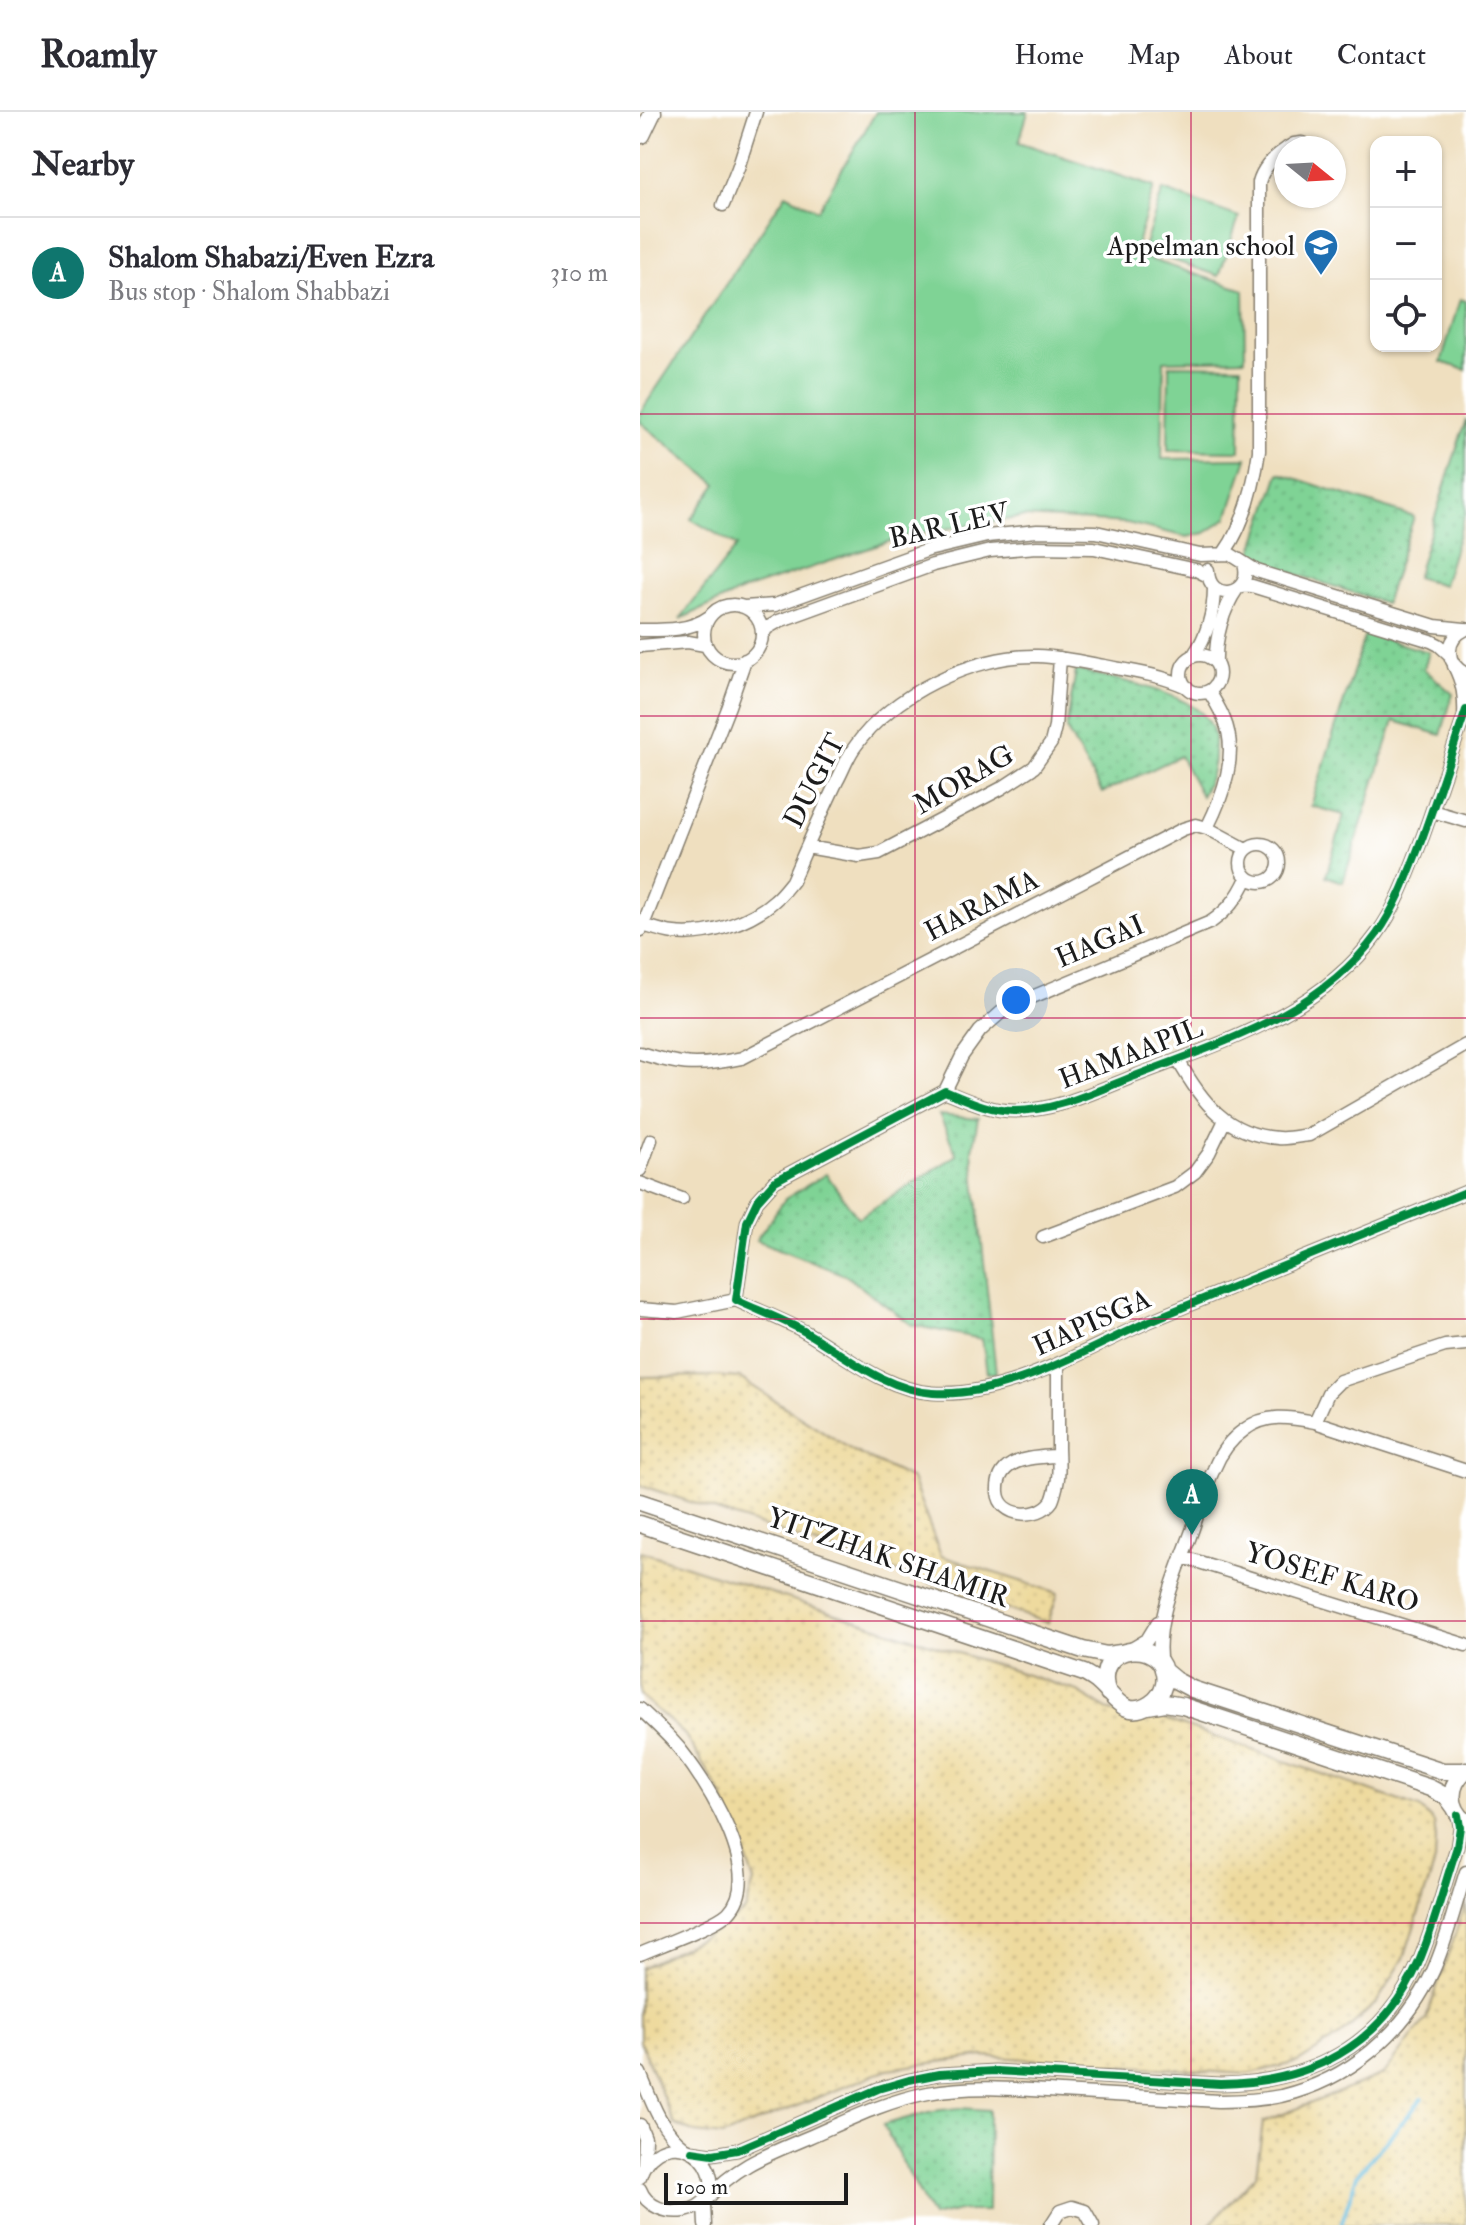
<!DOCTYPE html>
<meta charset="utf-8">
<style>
body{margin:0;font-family:"IM FELL Double Pica",serif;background:#f7f7f7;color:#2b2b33}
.controls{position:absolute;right:24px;top:24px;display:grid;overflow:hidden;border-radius:16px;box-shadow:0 2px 6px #0004}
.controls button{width:72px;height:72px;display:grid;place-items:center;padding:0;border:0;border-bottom:2px solid #e1e1e2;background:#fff;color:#2b2b33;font:40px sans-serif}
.compass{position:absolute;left:634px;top:24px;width:72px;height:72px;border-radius:50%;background:#fff;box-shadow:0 2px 6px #0004;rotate:108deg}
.scale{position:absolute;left:24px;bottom:20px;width:184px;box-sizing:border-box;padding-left:8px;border:4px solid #1c1c1c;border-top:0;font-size:22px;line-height:28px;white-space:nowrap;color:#1c1c1c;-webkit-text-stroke:6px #fff;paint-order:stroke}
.you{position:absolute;left:376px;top:888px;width:28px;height:28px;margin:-20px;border:6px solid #fff;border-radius:50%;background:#1a73e8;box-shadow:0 0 0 12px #1a73e833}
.badge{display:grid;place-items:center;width:52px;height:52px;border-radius:50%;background:#0f766e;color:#fff;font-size:26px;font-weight:700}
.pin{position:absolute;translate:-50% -66px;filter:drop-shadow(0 2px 4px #0008)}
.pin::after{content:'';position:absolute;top:42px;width:28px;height:24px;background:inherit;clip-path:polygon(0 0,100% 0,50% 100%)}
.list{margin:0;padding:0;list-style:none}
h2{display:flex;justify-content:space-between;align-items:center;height:104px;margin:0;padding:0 32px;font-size:34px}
h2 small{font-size:26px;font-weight:400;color:#7c7c81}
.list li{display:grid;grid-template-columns:52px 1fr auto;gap:24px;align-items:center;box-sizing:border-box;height:112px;padding:0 32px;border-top:2px solid #e1e1e2}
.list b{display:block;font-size:30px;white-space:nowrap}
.list p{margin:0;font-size:26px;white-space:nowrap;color:#7c7c81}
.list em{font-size:26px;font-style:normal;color:#7c7c81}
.icon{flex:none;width:44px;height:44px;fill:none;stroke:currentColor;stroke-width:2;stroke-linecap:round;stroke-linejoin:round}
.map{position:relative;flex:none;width:826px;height:2113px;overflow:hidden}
header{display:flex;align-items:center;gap:48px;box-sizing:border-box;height:112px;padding:0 40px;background:#fff;border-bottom:2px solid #e1e1e2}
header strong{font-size:38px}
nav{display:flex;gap:44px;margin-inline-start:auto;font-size:28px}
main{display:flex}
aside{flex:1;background:#fff}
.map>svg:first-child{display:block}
.grass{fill:#7fd395;stroke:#4e7858;stroke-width:2}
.sand{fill:url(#sand-dots);stroke:#857b5d;stroke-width:2}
.park{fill:url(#park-dots);stroke:#4e7858;stroke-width:2}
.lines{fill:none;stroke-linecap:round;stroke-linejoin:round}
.stream{stroke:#60bbdd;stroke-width:4}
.minor-casing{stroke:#867e6e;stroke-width:15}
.major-casing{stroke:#867e6e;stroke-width:19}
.minor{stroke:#fff;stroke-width:12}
.major{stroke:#fff;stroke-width:16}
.cycleway-casing{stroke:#fff;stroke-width:13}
.cycleway{stroke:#00873e;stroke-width:8}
.grid{fill:none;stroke:#c2185b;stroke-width:2;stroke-opacity:0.55}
.labels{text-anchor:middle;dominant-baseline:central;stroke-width:7;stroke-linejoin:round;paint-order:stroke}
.poi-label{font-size:28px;fill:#1c1c1c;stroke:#fff;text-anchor:end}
.street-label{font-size:28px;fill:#1c1c1c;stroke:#fff}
</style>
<header>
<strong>Roamly</strong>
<nav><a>Home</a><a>Map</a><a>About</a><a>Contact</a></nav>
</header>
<main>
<aside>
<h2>Nearby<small></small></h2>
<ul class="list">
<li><span class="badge">A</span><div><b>Shalom Shabazi/Even Ezra</b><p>Bus stop · Shalom Shabbazi</p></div><em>310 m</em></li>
</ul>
</aside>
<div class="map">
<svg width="826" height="2113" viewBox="0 0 826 2113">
<defs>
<pattern id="sand-dots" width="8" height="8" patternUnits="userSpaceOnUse" patternTransform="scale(2)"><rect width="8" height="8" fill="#eeda9e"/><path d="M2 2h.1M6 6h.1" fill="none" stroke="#ccba88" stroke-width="1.8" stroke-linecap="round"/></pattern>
<pattern id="park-dots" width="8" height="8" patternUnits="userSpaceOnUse" patternTransform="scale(2)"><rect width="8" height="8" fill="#7fd395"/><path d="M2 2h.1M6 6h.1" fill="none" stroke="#6db580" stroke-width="1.8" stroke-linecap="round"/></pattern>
</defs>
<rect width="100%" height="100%" fill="#fff"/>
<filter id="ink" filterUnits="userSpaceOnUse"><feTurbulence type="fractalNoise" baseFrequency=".0125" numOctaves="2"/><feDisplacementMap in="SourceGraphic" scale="16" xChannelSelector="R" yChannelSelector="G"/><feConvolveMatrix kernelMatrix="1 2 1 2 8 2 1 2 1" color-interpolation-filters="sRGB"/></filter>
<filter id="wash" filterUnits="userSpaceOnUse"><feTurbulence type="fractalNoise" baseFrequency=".006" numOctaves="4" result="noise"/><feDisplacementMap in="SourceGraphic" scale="32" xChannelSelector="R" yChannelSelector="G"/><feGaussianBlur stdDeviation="1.8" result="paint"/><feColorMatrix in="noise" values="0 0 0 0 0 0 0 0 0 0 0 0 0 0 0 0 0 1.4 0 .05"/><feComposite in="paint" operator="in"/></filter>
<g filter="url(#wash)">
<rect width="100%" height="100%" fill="#efdfbf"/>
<path class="grass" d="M236,0H388L379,30L514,75L494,142L604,178L605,247L524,249L522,347L607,346L587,406L565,421L547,425L487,411L384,405L272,422L104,478L40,507L97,434L51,407L77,372L0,310V301L146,82L178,98Z
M523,78L599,105L579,164L503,138Z
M820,187L826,189V258L801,250Z
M529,253L601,254L600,339L528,338Z"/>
<path class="sand" d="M74,1264L100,1266L215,1340L272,1367L301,1444L418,1481L408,1511L0,1373V1265Z
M0,1439L434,1578L470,1599L497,1606L524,1607L780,1696L794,1711L796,1727L795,1750L764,1846L737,1890L701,1923L658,1950L607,1962L343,1944L248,1957L83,2024L55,2021L34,2012L0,1929V1856L76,1819L105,1799L114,1770L103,1735L82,1684L45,1623L0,1583Z
M826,1790V2113H569L616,2063L623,2010L743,1963L786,1907Z"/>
<path class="park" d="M826,307V400L803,473L776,465Z
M639,361L774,405L745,491L610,447Z
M725,522L789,540L784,557L813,582L801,623L754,609L703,770L686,764L704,703L671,694Z
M436,558C469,566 565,581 573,619C575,624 574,632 574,637C575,655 570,670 561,684L540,644L462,681L426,617Z
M299,1003L338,1007L332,1039L356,1261H347L342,1227L272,1213L205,1163L116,1128L145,1087L186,1062L218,1106L317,1043Z
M319,1996L349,1998L348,2099H319L292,2105L243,2013L293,1999Z"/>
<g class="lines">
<path class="stream" d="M701,2113L717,2063L783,1986"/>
</g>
</g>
<g filter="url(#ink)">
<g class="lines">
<defs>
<path id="minor" d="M647,36L654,32L662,31
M83,93L98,56L116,0
M584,441C605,412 614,374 619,339V70C623,55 634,45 646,37
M568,458C568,492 614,484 604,452
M601,473L612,474L791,529L799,533L810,543
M64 522a29 29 0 1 1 58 0a29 29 0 1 1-58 0Z
M104,495L135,493L288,438L347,424L397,419L456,420L560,443L590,442L617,459L795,514L824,517
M826,517C805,527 804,551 826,562
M0,518C23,518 50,519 69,505
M122,523L127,516L139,509L293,453L350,439L397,435L454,436L556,458L568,464
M0,534L48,530L65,533
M541 562a19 19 0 1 1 38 0a19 19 0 1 1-38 0Z
M553,544C567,524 574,500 574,475
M576,551C575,526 583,497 597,477
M814,554C823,571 825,586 824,605
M792,699L826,709
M567,716C583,684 599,642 584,607C580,597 574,588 569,579
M601 751a19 19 0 1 1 38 0a19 19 0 1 1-38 0Z
M167,735L219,744L239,741L362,676L394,655L411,631L415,615L420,546
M3,813C13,816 24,820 34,821C67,825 111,810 135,788C142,782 147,775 152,769C167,735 181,702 197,669C203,658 207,646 214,636C250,583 335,542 398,544C420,545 443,550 464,554C492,559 521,563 547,575
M1,818L89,594L105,548
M0,941C41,954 59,955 102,946L543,717L556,713L567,716L606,737
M538,948C561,989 586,1023 638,1026C648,1027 659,1024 669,1023L826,933
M305,979L322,944L340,919L366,896L571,810C588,798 598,786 607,766
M0,1058L11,1028
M0,1071L42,1087
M403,1125L535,1075L555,1060L569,1041L585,1008
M96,1188L107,1110L117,1089L135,1069L305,979C327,988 350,999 374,999C417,999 456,979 495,964C583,930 679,902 737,822C758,793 770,757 783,724C798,682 812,640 826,598
M96,1188C119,1199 145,1208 167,1221C206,1244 246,1278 293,1281C368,1286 444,1238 510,1209C615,1165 721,1123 826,1080
M0,1197L37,1200L96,1188
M418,1253C418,1280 418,1307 418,1334C418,1346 420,1360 417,1372C416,1376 414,1385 412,1389C399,1408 360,1406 358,1380C356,1346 392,1345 418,1344
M675,1310L688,1281L700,1269L805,1234L826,1232
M543,1445L826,1533
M490,1538L507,1528L518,1510
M521,1553C513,1510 539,1456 553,1416C560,1396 565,1375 574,1357C580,1342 591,1327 604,1318C626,1301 649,1305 675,1310L826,1359
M0,1597C14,1610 27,1622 39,1636C65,1669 127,1762 88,1801C74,1814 21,1833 0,1842
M0,1961C11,1988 20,2017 44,2035
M0,2013L5,2026L4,2053
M52,2039L73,2042L97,2038L238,1977L269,1968L299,1962L355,1959L580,1972C668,1971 741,1935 778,1852C794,1815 804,1773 817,1735L820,1715L818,1703
M0,2065C5,2045 25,2029 47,2037C57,2041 65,2049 69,2059C85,2105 13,2113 0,2077
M67,2087C96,2053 129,2042 169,2025C208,2008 246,1989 288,1981C332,1973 377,1977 421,1980C474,1983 527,1986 579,1989C600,1989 620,1988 641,1984C708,1968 764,1922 793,1859C807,1828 815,1793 826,1760
M64,2092L65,2113
M411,2113L420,2099L432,2095L445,2099L453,2113"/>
<path id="major" d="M2,23L13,0
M0,1390L443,1538L467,1543L481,1541
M0,1412L444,1561C449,1564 455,1567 459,1571C475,1585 485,1608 510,1592C517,1588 522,1580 524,1572C532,1523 448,1529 468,1581
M523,1558L535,1568L552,1577L803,1659H825
M508,1594L525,1591L543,1594L790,1676L807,1685L815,1696
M826,1658C808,1673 808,1695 826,1710"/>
</defs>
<use href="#minor" class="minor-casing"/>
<use href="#major" class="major-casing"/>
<use href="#minor" class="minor"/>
<use href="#major" class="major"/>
<defs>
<path id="cycleway" d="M826,598C812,640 798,682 783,724C770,757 758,793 737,822C679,902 583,930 495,964C456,979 417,999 374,999C350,999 327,988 305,979L135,1069L117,1089L107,1110L96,1188C119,1199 145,1208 167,1221C206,1244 246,1278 293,1281C368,1286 444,1238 510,1209C615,1165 721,1123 826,1080
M52,2039L73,2042L97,2038L238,1977L269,1968L299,1962L355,1959L580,1972C668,1971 741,1935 778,1852C794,1815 804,1773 817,1735L820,1715L818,1703"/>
</defs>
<use href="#cycleway" class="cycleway-casing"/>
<use href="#cycleway" class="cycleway"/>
</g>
</g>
<path class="grid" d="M275,0V2113M551,0V2113M0,302H826M0,604H826M0,906H826M0,1207H826M0,1509H826M0,1811H826"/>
<defs>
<symbol id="school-pin" viewBox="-11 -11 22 30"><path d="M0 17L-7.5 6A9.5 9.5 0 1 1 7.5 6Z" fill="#1f6fb2" stroke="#fff"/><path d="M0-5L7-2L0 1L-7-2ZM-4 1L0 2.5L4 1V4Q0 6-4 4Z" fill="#fff"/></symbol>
</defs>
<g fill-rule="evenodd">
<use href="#school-pin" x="661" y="114" width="40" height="54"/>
</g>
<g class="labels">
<g class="poi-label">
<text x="655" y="134">Appelman school</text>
</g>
<g class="street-label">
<text transform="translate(309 414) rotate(-13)">BAR LEV</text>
<text transform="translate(324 668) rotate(-30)">MORAG</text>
<text transform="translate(175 669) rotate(-63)">DUGIT</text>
<text transform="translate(342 794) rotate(-27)">HARAMA</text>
<text transform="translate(460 830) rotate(-23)">HAGAI</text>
<text transform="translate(491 942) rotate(-21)">HAMAAPIL</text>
<text transform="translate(452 1211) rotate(-24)">HAPISGA</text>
<text transform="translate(248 1446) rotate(19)">YITZHAK SHAMIR</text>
<text transform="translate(692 1466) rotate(17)">YOSEF KARO</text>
</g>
</g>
</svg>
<div class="controls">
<button>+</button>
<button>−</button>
<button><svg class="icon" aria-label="locate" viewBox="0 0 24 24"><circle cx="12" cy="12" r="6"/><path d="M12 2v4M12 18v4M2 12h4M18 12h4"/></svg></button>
</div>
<svg class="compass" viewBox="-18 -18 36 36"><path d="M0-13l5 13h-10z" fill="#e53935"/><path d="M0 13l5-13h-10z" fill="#7c7c81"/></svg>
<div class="scale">100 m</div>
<div class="you"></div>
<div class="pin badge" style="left:552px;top:1423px">A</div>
</div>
</main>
